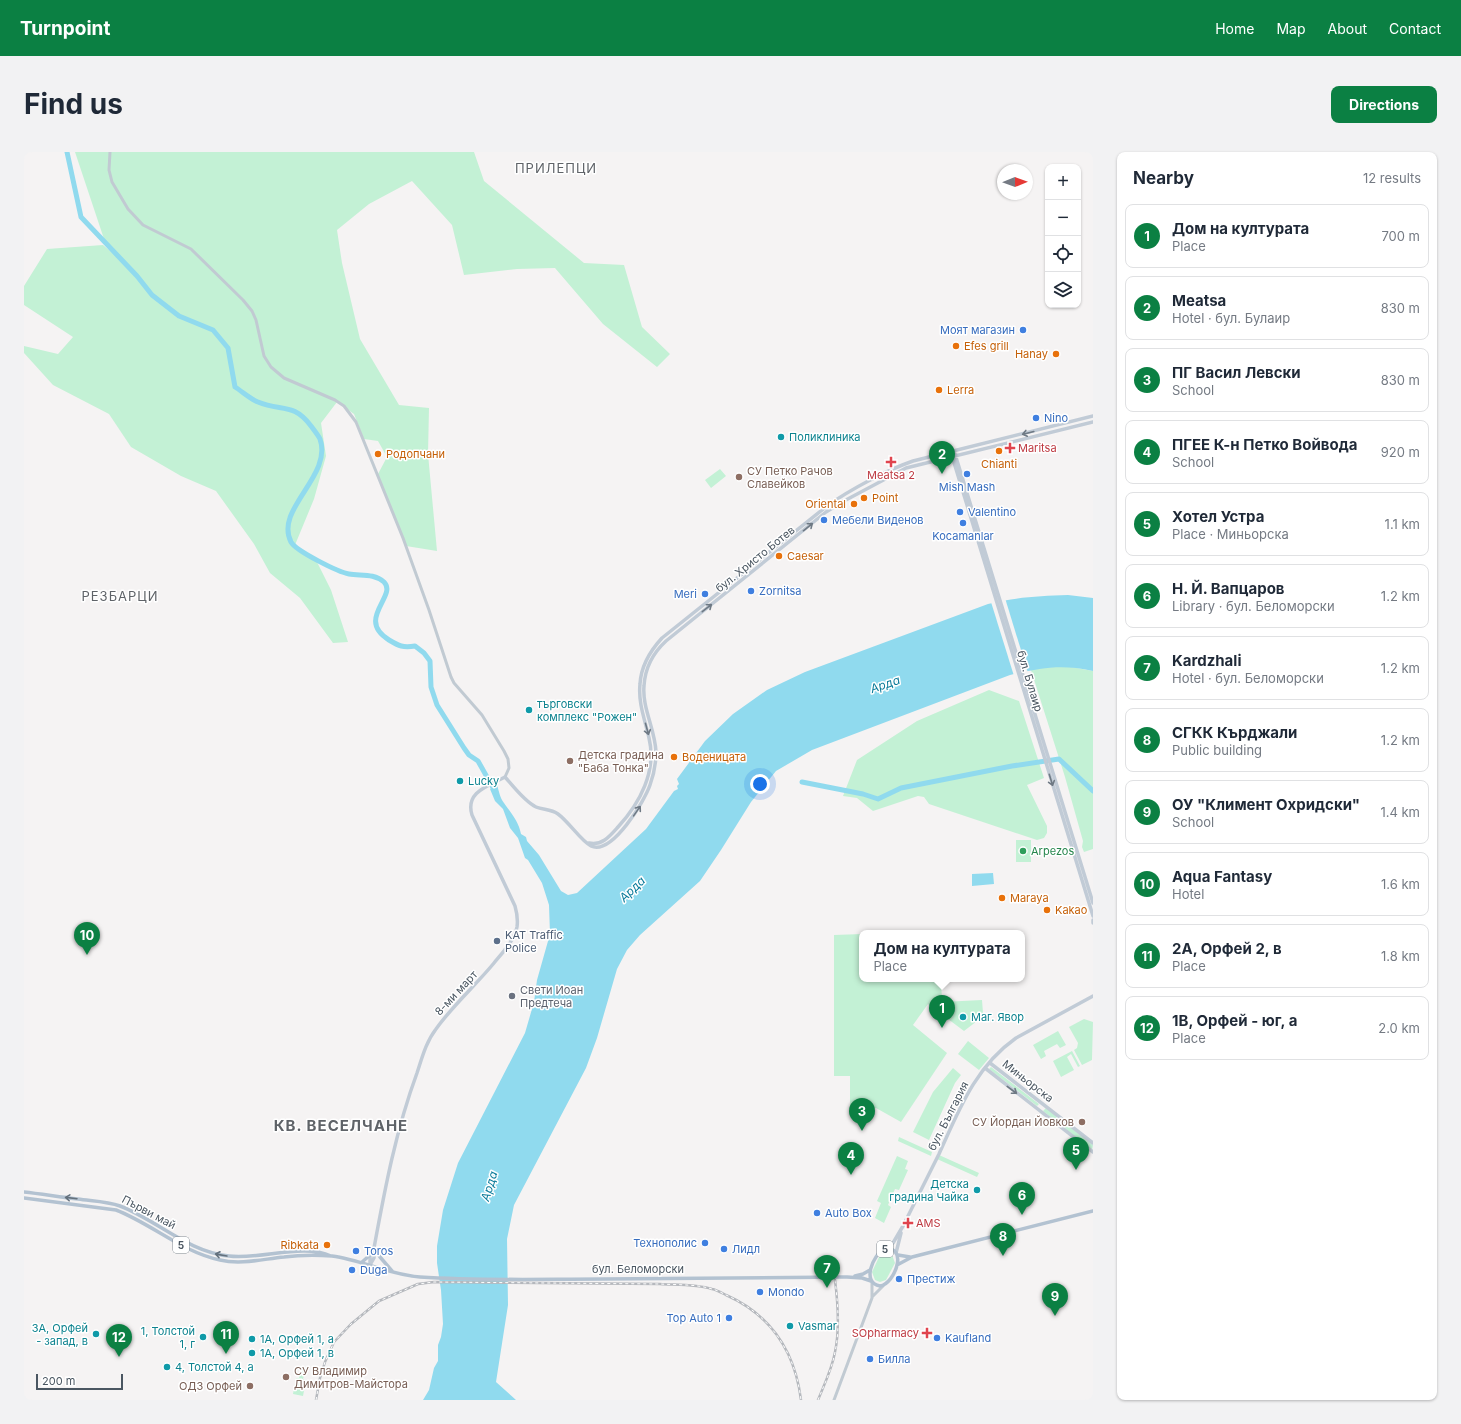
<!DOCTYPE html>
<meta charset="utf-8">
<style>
body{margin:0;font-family:Inter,sans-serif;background:#f2f2f3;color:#1f2937}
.controls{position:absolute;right:12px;top:12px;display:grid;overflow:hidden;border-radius:8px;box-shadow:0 1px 3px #0004}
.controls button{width:36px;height:36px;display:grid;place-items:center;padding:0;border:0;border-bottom:1px solid #e0e1e3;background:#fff;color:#1f2937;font:20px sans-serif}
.compass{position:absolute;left:973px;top:12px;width:36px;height:36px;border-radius:50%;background:#fff;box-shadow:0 1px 3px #0004;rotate:89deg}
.scale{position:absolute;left:12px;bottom:10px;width:87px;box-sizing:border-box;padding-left:4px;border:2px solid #4a5661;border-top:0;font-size:11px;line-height:14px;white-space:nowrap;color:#4a5661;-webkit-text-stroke:3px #fff;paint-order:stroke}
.you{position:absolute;left:736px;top:632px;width:14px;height:14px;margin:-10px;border:3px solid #fff;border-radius:50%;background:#1a73e8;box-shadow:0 0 0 6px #1a73e833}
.badge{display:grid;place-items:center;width:26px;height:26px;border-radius:50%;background:#0b8043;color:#fff;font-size:13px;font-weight:700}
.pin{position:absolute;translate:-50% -33px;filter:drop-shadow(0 1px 2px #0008)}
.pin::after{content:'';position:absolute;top:21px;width:14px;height:12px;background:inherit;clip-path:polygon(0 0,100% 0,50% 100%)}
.popup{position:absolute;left:835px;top:778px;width:166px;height:52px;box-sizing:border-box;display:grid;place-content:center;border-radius:8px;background:#fff;filter:drop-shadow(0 1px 3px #0005);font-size:13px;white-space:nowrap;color:#747a83}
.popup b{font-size:15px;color:#1f2937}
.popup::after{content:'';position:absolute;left:50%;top:100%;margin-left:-8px;border:8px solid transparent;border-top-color:#fff}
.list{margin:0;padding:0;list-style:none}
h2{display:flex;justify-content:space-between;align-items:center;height:52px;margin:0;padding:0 16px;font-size:17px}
h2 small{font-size:13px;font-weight:400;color:#747a83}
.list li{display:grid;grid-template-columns:26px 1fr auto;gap:12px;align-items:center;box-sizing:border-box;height:64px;margin:0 8px 8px;padding:0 8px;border:1px solid #e0e1e3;border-radius:8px}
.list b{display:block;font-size:15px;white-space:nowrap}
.list p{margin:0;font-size:13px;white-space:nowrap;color:#747a83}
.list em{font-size:13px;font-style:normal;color:#747a83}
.icon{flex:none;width:22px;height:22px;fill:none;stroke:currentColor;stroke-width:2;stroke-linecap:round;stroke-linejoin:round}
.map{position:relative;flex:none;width:1069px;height:1248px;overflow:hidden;border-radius:8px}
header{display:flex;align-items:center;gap:24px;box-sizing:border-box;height:56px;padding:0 20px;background:#0b8043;color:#fff}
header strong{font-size:19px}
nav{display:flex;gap:22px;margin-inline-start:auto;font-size:14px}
.intro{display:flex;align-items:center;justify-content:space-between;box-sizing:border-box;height:96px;padding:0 24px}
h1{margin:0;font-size:28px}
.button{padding:10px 18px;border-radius:8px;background:#0b8043;color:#fff;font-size:14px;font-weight:700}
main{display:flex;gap:24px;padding:0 24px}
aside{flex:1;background:#fff;border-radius:8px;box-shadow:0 1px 3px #0004}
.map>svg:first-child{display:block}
.green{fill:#c3f1d5}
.water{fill:#90daee}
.pier{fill:#f5f3f3}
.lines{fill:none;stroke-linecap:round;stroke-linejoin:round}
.river{stroke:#90daee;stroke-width:5}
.tertiary{stroke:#c1cad2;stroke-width:3}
.secondary{stroke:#c1cbd6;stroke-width:3.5}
.primary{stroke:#b3c2d1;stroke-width:3.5}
.rail-casing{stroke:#b5b8bd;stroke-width:2.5}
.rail{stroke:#fff;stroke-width:1;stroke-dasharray:3;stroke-linecap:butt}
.oneway{stroke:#6e7984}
.oneway2{stroke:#64717d}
.shop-dot{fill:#3f7fe0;stroke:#fff;stroke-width:1.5}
.food-dot{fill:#e8710a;stroke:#fff;stroke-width:1.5}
.culture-dot{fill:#0f9aa8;stroke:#fff;stroke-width:1.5}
.health-dot{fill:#e0444e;stroke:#fff;stroke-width:1.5}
.education-dot{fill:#8d6e63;stroke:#fff;stroke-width:1.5}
.leisure-dot{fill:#2e9e5b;stroke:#fff;stroke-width:1.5}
.service-dot{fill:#5c6f8a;stroke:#fff;stroke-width:1.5}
.worship-dot{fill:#6b7280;stroke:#fff;stroke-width:1.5}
.labels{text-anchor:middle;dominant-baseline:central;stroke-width:3;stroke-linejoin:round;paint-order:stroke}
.shield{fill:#fff;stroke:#808990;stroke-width:1}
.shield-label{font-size:10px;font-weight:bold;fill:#4a5661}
.shop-label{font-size:11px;fill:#366cbe;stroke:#fff;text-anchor:start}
.food-label{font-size:11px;fill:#c56008;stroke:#fff;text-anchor:start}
.culture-label{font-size:11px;fill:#0d838f;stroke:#fff;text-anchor:start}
.health-label{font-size:11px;fill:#be3a42;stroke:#fff;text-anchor:start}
.education-label{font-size:11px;fill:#785e54;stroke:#fff;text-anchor:start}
.street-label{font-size:11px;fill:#4a5661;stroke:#fff}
.leisure-label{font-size:11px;fill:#27864d;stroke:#fff;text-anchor:start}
.service-label{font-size:11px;fill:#4e5e75;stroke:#fff;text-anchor:start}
.worship-label{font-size:11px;fill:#5b616d;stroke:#fff;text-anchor:start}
.water-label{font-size:12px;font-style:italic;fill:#0c7c9b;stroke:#fff}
.quarter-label{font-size:13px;letter-spacing:1px;fill:#5f6368;stroke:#fff}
.district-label{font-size:15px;font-weight:bold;letter-spacing:1px;fill:#5f6368;stroke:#fff}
</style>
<header>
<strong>Turnpoint</strong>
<nav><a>Home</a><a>Map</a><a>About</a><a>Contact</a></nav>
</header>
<div class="intro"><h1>Find us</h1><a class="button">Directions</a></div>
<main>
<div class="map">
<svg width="1069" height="1248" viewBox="0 0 1069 1248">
<rect width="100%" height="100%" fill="#f5f3f3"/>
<path class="green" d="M51,0H450L460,29L560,111L600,113L618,175L646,202L633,215L579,172L531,116L493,117L440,123L428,73L388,29L345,52L313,78L318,111L336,187L375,253L405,256L404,302L413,399L382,394L354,322L363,305L354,289L340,287L330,262L313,250L297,271L302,304L290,347L271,393L293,410L307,438L324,490L309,491L276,446L246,421L230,392L192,339L157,324L107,295L85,262L29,233L0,201V194L34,202L49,185L0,153V134L23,97L79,93L106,116L81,90Z
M696,317L702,324L687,336L681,328Z
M1042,514L1069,519V697L1060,700L1058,695L1059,689L1041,625L1007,518L1017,516Z
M965,538L995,549L1020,626L1003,633L1023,674V681L1020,686L1013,688L905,652L900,645L894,644L849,659L833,646L819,644L833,608L893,569Z
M992,688H1007V710H992Z
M838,782V827H917L918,850L958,848L959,861L957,866L940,879L904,852L889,873L923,901L877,970L852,956L826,957V924H810V783Z
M1060,867L1069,870L1068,908L1058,913L1050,898L1053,896L1054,891L1045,875Z
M1034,879L1042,893L1036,896L1033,892L1020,899L1022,904L1017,907L1009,893Z
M944,889L965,906L955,918L934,902Z
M1048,899L1056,914L1054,915L1047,902L1043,905L1050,918L1037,925L1029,909Z
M967,915L1015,952L1013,954L965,917Z
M929,916L937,923L931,931L905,988L889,980L909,940Z
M1022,956L1069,993L1068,998L1019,959Z
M875,985L908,1000L907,1004L874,989Z
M915,1003L955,1021L953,1025L913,1007Z
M873,1004L884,1009L881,1017L884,1018L875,1038L871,1037L864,1053L867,1055L860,1071L851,1066L857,1051L853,1049Z
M861,1101H865L868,1103L871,1111L862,1128L856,1130L851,1128L848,1120L855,1105Z
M277,1217H282L279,1227L282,1228L279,1244L269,1242L272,1226H275Z"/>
<path class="water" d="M1044,443L1069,446V519C1036,512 1018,516 986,523L788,598L752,619L727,650L697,698L676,729L616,783L603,798L593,817L573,886L562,916L490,1053L483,1087L484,1153L472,1230L492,1248H399L405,1238L410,1216L414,1209V1193L417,1185L419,1172L417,1138L413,1111V1094L419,1058L434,1011L501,881L510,850L513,828L526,782L525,753L518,731L504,708L501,706L494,686L486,676L479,657L471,649L466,637L473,633C475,639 476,646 480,651C487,661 495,670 497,682L502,685L503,689L515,703L537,739L544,743L553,741L622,677L650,639L654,637L653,634L655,632L653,627L681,589L709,562L743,538L781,520L964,452C993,445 1015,444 1044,443Z
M969,721L970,732L948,734V722Z"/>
<path class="pier" d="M981,446L1004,521L990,524L967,450Z"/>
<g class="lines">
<path class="river" d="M43,0L57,65L113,124L128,143L155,164L189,178L204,196L211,235C219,240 226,247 234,250C257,260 269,250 287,274C290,278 294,283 296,287C309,324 250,357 267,390C272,399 314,420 325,422C337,424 350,421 360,430C374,444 331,467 365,488C375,494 379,496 391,494L400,501L406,509L407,535L413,553L440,596L445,603L454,609L472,641
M778,630L839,642L854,647L877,636L988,614L1035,607L1069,639"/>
<path class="tertiary" d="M86,0L85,18L88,30L104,57L119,73L167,97L219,148L228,159L232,168L240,204L247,215L260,226L311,248L320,254L332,270L379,386L405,458L427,525L430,531L458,563L480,599L484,607L485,616L481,625
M849,1144L859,1134
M810,1248L848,1146V1130"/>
<path class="secondary" d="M931,302L1069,751
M928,304L1069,764
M565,691C578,694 586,684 594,675C616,651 633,619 625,586C621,568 614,551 616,532C617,514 626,499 638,486L803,354C827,337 863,318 889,309L1069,264
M1069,768V771
M966,911L1069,991
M961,916L1069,1000
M863,1096L869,1091L879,1074C891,1050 903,1026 915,1002C935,958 951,915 992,886L1069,844
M872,1101L877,1081
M346,1113V1103L350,1096C361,1036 372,978 393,921C398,906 402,890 412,877C429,853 452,833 470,811C479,800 490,789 493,775C494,768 493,761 491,754L448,663C441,640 464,634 481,625C489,634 501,650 512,655C519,658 527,657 534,662C545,670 557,689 567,694C588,704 621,648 626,633C630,622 632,611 632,600C631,577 618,556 620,534C621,516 629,501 642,489L802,360L820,349L882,316L1069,270
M346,1113L350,1106V1097"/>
<path class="primary" d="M0,1040C18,1042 36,1045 54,1047C68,1049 83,1049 96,1054C133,1068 164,1100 205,1104C237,1108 279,1091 307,1104
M0,1046L92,1058C128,1072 158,1100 196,1108C217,1113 239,1107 260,1105C276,1103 292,1103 308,1104C338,1108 366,1123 396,1125C457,1129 518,1127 579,1127C661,1126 742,1126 823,1125L838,1126L847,1129
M350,1096L356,1105L368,1119
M860,1097C885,1093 871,1132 856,1134C837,1131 849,1103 860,1097Z
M874,1103L886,1105
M337,1111L346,1103
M873,1113L888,1105L1069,1059
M831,1124L839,1122L846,1118"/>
<defs>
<path id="rail" d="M292,1248L296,1226L301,1210L310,1190L327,1172L355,1149L394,1132L410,1130L636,1132C653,1133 672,1132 688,1137C693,1138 698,1141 702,1143C747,1163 771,1200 777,1248
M794,1248C800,1233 808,1217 811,1200C816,1177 814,1152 811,1128"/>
</defs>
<use href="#rail" class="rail-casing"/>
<use href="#rail" class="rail"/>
</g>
<defs><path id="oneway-shaft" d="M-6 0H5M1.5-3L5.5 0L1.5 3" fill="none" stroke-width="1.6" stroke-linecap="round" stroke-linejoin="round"/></defs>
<g class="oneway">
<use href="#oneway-shaft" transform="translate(1004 281) rotate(166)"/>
<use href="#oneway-shaft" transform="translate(784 375) rotate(-39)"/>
<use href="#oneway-shaft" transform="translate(683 456) rotate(-38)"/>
<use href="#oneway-shaft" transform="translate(623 577) rotate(75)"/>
<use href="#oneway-shaft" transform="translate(1027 628) rotate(73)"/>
<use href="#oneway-shaft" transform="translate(613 659) rotate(-55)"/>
<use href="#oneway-shaft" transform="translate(988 938) rotate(37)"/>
</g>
<g class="oneway2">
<use href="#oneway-shaft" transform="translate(47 1046) rotate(-173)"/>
<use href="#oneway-shaft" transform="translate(197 1103) rotate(-170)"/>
</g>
<g class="shop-dot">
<circle cx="999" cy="178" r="4"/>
<circle cx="1012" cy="266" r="4"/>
<circle cx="943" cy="322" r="4"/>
<circle cx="936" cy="360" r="4"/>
<circle cx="800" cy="368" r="4"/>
<circle cx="939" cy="371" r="4"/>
<circle cx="727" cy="439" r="4"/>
<circle cx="681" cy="442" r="4"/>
<circle cx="793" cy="1061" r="4"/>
<circle cx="681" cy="1091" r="4"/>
<circle cx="700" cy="1097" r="4"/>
<circle cx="332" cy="1099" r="4"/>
<circle cx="328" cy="1118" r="4"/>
<circle cx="875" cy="1127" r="4"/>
<circle cx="736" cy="1140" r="4"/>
<circle cx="705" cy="1166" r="4"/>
<circle cx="913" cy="1186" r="4"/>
<circle cx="846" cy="1207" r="4"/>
</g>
<g class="food-dot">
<circle cx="932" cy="194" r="4"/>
<circle cx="1032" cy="202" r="4"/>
<circle cx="915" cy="238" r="4"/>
<circle cx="975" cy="299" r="4"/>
<circle cx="354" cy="302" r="4"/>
<circle cx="840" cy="346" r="4"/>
<circle cx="830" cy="352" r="4"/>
<circle cx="755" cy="404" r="4"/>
<circle cx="650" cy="605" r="4"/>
<circle cx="978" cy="746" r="4"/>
<circle cx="1023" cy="758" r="4"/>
<circle cx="303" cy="1093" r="4"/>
</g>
<g class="culture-dot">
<circle cx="757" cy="285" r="4"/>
<circle cx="505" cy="558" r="4"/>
<circle cx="436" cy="629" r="4"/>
<circle cx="939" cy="865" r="4"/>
<circle cx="953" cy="1038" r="4"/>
<circle cx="766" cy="1174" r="4"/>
<circle cx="72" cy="1182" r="4"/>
<circle cx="179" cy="1185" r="4"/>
<circle cx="228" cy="1187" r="4"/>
<circle cx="228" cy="1201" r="4"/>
<circle cx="143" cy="1215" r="4"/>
</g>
<g class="health-dot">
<path d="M984 290h4v4h4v4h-4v4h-4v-4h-4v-4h4z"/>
<path d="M865 304h4v4h4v4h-4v4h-4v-4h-4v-4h4z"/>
<path d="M882 1065h4v4h4v4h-4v4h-4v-4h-4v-4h4z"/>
<path d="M901 1175h4v4h4v4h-4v4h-4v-4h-4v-4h4z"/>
</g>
<g class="education-dot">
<circle cx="715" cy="325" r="4"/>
<circle cx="546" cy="609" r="4"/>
<circle cx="1058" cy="970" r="4"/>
<circle cx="262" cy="1225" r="4"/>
<circle cx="226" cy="1234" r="4"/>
</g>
<circle class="leisure-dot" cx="999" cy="699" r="4"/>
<circle class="service-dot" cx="473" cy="789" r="4"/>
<circle class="worship-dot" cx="488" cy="844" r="4"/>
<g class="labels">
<g class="shield">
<rect x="149" y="1085" width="16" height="16" rx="3"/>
<rect x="853" y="1089" width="16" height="16" rx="3"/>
</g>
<g class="shield-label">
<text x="157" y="1093">5</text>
<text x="861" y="1097">5</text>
</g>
<g class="shop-label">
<text x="991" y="178" text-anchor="end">Моят магазин</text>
<text x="1020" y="266">Nino</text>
<text x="943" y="335" text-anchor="middle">Mish Mash</text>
<text x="944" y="360">Valentino</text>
<text x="808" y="368">Мебели Виденов</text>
<text x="939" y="384" text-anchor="middle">Kocamanlar</text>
<text x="735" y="439">Zornitsa</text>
<text x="673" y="442" text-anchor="end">Meri</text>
<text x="801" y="1061">Auto Box</text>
<text x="673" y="1091" text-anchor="end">Технополис</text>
<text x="708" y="1097">Лидл</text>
<text x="340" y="1099">Toros</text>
<text x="336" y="1118">Duga</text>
<text x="883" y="1127">Престиж</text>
<text x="744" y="1140">Mondo</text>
<text x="697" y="1166" text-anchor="end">Top Auto 1</text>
<text x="921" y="1186">Kaufland</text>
<text x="854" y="1207">Билла</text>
</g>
<g class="food-label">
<text x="940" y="194">Efes grill</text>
<text x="1024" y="202" text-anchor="end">Hanay</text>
<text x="923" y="238">Lerra</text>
<text x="362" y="302">Родопчани</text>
<text x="975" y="312" text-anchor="middle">Chianti</text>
<text x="848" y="346">Point</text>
<text x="822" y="352" text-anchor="end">Oriental</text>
<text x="763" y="404">Caesar</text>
<text x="658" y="605">Воденицата</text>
<text x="986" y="746">Maraya</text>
<text x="1031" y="758">Kakao</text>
<text x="295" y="1093" text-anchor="end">Ribkata</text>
</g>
<g class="culture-label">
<text x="765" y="285">Поликлиника</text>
<text x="513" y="552">търговски<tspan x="513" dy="13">комплекс "Рожен"</tspan></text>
<text x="444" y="629">Lucky</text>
<text x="947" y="865">Маг. Явор</text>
<text x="945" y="1032" text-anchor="end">Детска<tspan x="945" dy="13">градина Чайка</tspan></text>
<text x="774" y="1174">Vasmar</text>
<text x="64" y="1176" text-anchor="end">3А, Орфей<tspan x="64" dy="13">- запад, в</tspan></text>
<text x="171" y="1179" text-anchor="end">1, Толстой<tspan x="171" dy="13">1, г</tspan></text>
<text x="236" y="1187">1А, Орфей 1, а</text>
<text x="236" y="1201">1А, Орфей 1, в</text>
<text x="151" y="1215">4, Толстой 4, а</text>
</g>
<g class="health-label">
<text x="994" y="296">Maritsa</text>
<text x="867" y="323" text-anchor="middle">Meatsa 2</text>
<text x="892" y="1071">AMS</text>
<text x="895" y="1181" text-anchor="end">SOpharmacy</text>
</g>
<g class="education-label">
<text x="723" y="319">СУ Петко Рачов<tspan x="723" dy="13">Славейков</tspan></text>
<text x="554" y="603">Детска градина<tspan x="554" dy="13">"Баба Тонка"</tspan></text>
<text x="1050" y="970" text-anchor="end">СУ Йордан Йовков</text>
<text x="270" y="1219">СУ Владимир<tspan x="270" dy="13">Димитров-Майстора</tspan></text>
<text x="218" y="1234" text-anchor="end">ОДЗ Орфей</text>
</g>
<g class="street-label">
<text transform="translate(731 407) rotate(-39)">бул. Христо Ботев</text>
<text transform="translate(1006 529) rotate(73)">бул. Булаир</text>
<text transform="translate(432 841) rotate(-47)">8-ми март</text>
<text transform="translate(1004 929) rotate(38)">Миньорска</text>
<text transform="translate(924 964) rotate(-63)">бул. България</text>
<text transform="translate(125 1060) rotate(28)">Първи май</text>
<text x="614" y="1117">бул. Беломорски</text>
</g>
<g class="leisure-label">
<text x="1007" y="699">Arpezos</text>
</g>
<g class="service-label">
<text x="481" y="783">KAT Traffic<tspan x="481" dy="13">Police</tspan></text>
</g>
<g class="worship-label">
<text x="496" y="838">Свети Иоан<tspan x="496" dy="13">Предтеча</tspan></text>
</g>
<g class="water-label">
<text transform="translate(861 532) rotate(-19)">Арда</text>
<text transform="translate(608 737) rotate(-44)">Арда</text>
<text transform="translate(465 1034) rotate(-73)">Арда</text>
</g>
<g class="quarter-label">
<text x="532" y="16">ПРИЛЕПЦИ</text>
<text x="96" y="444">РЕЗБАРЦИ</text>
</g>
<g class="district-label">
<text x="317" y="973">КВ. ВЕСЕЛЧАНЕ</text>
</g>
</g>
</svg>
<div class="controls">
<button>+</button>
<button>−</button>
<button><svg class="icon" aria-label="locate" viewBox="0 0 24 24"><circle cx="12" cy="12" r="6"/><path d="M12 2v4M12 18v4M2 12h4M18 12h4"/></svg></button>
<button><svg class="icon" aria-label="layers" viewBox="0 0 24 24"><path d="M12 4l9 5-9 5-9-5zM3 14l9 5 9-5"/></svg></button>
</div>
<svg class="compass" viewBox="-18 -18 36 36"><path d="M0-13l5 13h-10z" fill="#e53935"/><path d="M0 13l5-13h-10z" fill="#747a83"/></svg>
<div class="scale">200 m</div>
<div class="you"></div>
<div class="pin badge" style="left:918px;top:876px">1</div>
<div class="popup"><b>Дом на културата</b>Place</div>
<div class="pin badge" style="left:918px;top:322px">2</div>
<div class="pin badge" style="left:838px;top:979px">3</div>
<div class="pin badge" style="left:827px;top:1023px">4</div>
<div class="pin badge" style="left:1052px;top:1018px">5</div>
<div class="pin badge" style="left:998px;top:1063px">6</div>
<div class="pin badge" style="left:803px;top:1136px">7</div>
<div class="pin badge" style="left:979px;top:1104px">8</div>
<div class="pin badge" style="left:1031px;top:1164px">9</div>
<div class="pin badge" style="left:63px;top:803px">10</div>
<div class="pin badge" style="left:202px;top:1202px">11</div>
<div class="pin badge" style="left:95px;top:1205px">12</div>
</div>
<aside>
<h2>Nearby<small>12 results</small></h2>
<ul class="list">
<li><span class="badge">1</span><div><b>Дом на културата</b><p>Place</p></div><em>700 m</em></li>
<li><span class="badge">2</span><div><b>Meatsa</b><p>Hotel · бул. Булаир</p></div><em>830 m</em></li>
<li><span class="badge">3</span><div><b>ПГ Васил Левски</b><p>School</p></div><em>830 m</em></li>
<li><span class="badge">4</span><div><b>ПГЕЕ К-н Петко Войвода</b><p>School</p></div><em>920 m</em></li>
<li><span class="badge">5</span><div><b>Хотел Устра</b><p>Place · Миньорска</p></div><em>1.1 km</em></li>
<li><span class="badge">6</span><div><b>Н. Й. Вапцаров</b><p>Library · бул. Беломорски</p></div><em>1.2 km</em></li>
<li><span class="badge">7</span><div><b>Kardzhali</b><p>Hotel · бул. Беломорски</p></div><em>1.2 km</em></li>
<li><span class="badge">8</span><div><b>СГКК Кърджали</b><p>Public building</p></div><em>1.2 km</em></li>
<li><span class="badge">9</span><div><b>ОУ &quot;Климент Охридски&quot;</b><p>School</p></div><em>1.4 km</em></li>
<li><span class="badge">10</span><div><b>Aqua Fantasy</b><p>Hotel</p></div><em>1.6 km</em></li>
<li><span class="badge">11</span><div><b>2А, Орфей 2, в</b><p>Place</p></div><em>1.8 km</em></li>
<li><span class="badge">12</span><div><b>1В, Орфей - юг, а</b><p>Place</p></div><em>2.0 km</em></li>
</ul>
</aside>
</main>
